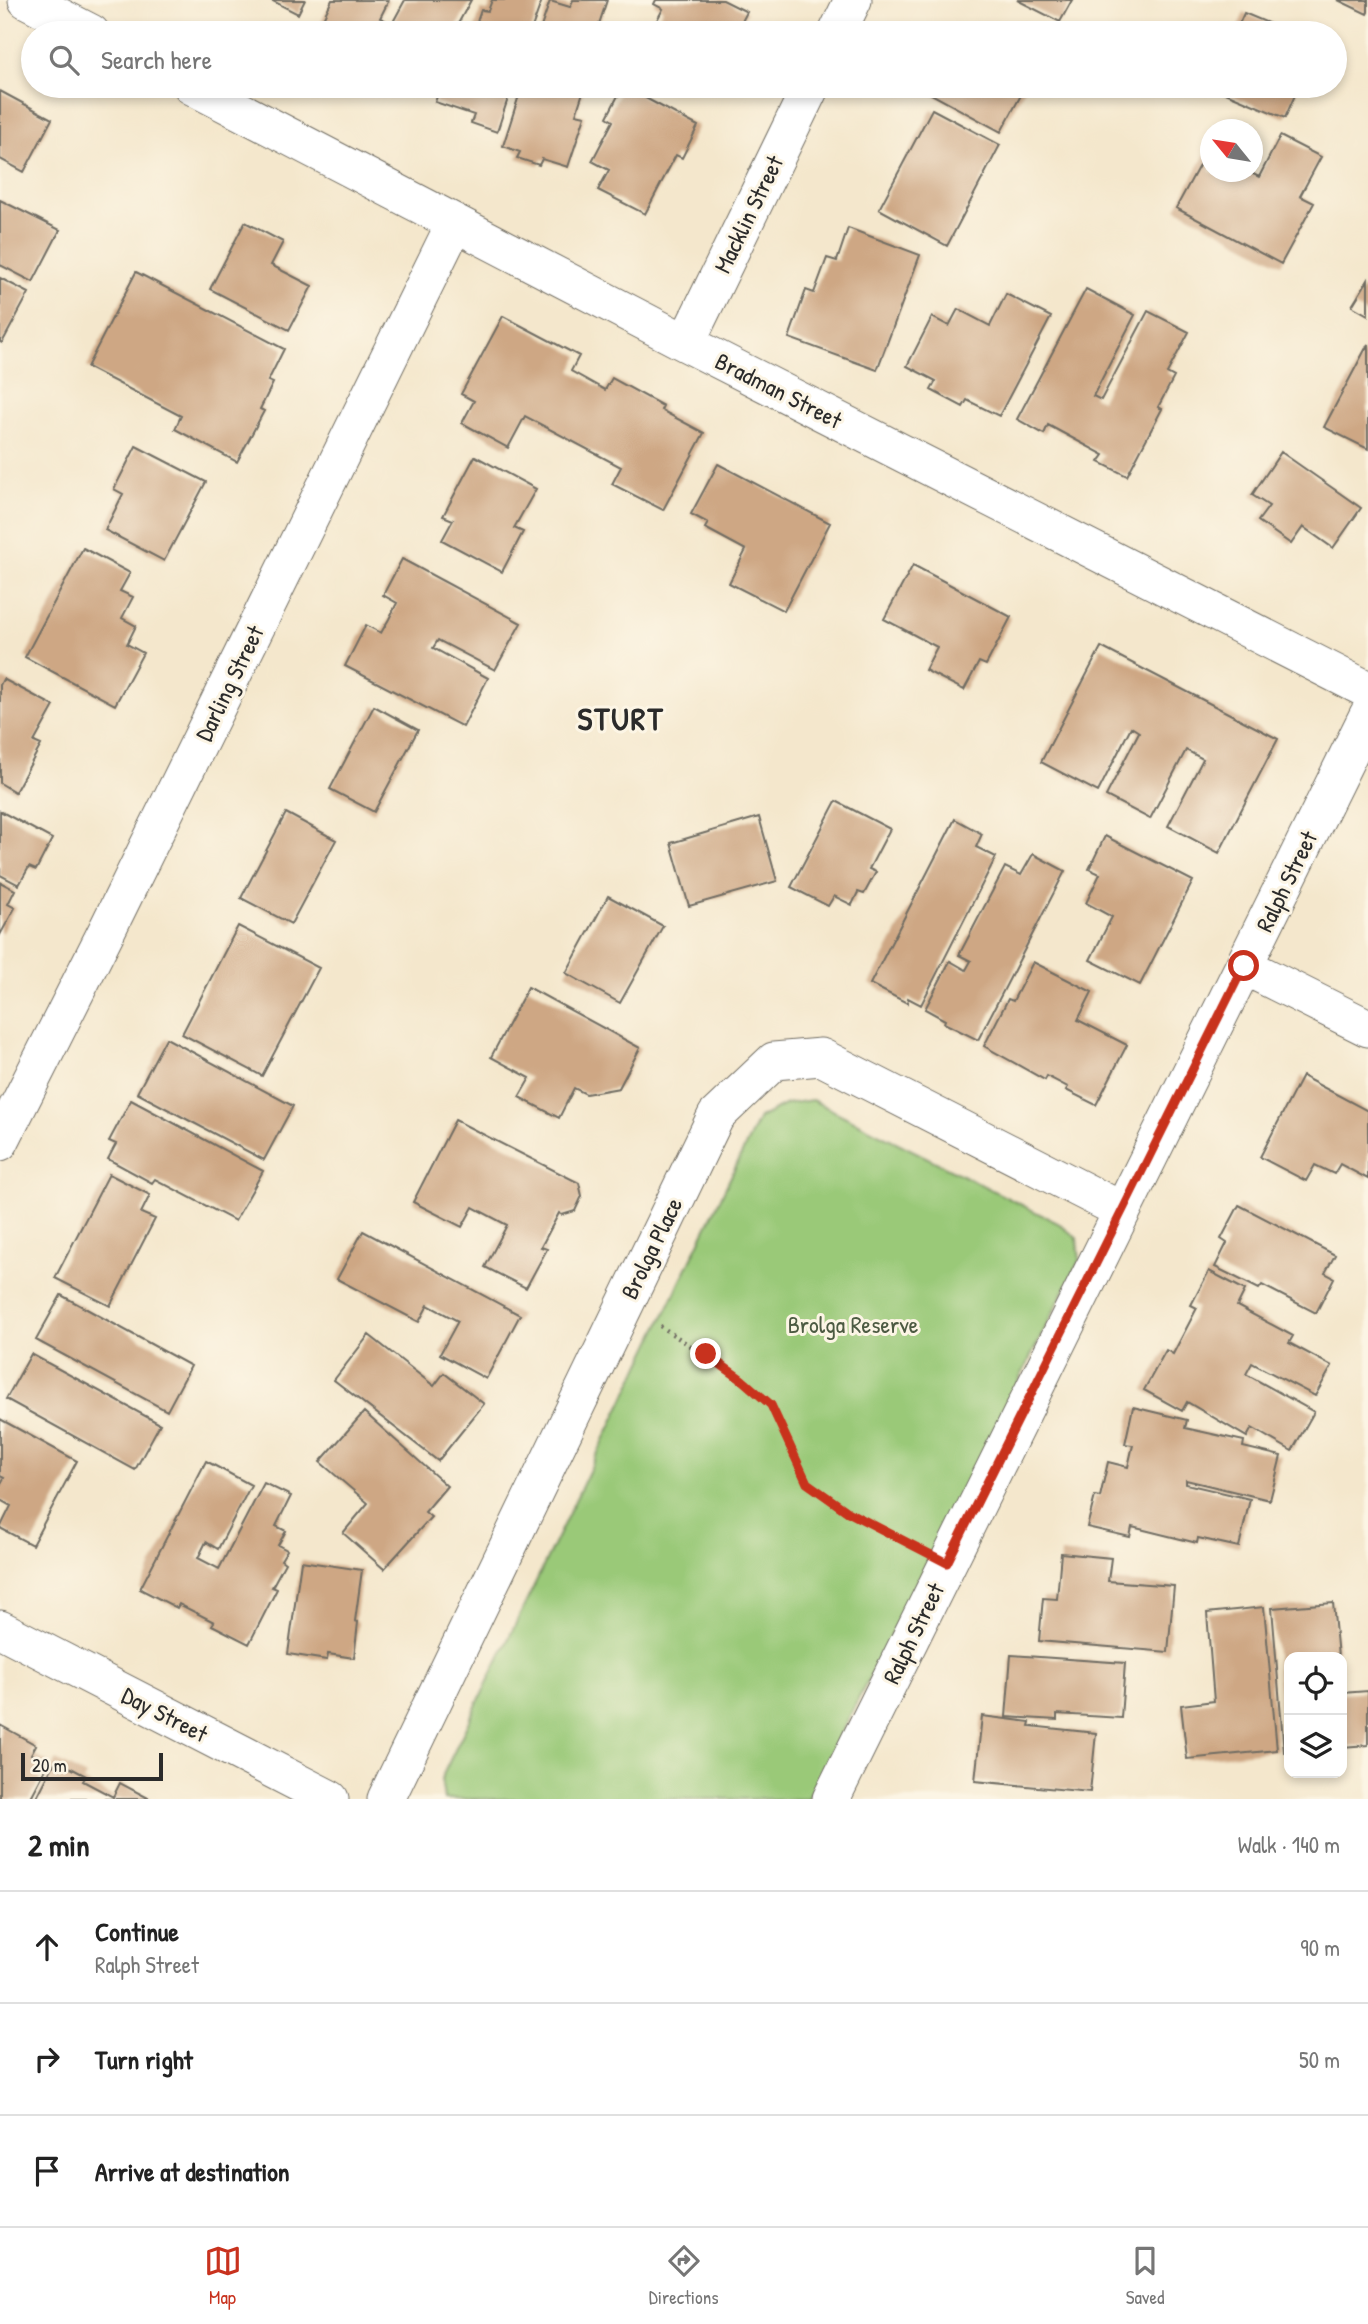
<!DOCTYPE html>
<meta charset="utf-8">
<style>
body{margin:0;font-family:"Patrick Hand",sans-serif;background:#f6f6f6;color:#222}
.controls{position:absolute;right:21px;bottom:21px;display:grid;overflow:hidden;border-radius:14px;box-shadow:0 4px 10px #0003}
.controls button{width:63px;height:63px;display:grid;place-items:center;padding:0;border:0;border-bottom:2px solid #e0e0e0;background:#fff;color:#222;font:35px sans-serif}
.compass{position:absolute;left:1200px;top:119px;width:63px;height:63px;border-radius:50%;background:#fff;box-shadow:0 4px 10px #0003;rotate:300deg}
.scale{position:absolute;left:21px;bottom:18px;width:142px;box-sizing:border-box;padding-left:7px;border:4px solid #2b2b2b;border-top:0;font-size:19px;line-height:24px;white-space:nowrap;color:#2b2b2b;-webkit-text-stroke:5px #fcf5e5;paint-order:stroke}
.stop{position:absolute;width:21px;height:21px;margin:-16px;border:5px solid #c8321e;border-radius:50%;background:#fff}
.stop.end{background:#c8321e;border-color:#fff;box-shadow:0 2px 7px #0008}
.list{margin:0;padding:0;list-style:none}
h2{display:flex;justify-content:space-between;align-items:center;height:91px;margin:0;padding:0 28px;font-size:30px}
h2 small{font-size:23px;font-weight:400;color:#767676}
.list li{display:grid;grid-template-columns:46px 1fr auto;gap:21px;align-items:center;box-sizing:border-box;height:112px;padding:0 28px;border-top:2px solid #e0e0e0}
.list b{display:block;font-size:26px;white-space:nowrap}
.list p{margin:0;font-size:23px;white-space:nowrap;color:#767676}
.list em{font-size:23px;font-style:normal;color:#767676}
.icon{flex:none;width:38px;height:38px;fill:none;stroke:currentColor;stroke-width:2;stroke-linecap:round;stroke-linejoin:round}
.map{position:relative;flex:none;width:1368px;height:1799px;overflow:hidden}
.search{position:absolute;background:#fff;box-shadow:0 4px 10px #0003;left:21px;right:21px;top:21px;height:77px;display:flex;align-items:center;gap:18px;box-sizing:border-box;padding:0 24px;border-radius:38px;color:#767676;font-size:26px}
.sheet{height:427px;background:#fff}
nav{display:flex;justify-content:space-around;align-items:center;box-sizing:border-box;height:98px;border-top:2px solid #e0e0e0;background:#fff;font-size:19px;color:#767676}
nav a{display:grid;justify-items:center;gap:4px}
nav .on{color:#c8321e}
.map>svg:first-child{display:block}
.green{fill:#9ac978;stroke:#627a52;stroke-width:2}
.building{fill:#cea784}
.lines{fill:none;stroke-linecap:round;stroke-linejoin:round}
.street-casing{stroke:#716d63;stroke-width:39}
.path{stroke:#716d63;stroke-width:4.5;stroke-dasharray:2 5;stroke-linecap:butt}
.street{stroke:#fff;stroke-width:37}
.route{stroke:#c8321e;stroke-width:9}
.labels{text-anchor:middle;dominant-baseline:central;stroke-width:6;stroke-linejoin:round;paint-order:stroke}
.street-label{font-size:24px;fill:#2b2b2b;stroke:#fcf5e5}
.park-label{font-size:24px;fill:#4c5a42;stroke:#fcf5e5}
.district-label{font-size:32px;font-weight:bold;letter-spacing:2px;fill:#2b2b2b;stroke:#fcf5e5}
</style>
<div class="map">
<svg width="1368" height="1799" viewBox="0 0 1368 1799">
<rect width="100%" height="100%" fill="#fcf5e5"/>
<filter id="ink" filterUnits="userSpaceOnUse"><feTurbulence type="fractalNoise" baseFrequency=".0143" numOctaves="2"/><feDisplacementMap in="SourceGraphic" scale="14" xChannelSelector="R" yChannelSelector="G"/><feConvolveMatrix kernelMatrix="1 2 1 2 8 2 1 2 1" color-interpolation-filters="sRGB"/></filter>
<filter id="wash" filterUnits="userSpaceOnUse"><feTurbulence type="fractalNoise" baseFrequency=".00686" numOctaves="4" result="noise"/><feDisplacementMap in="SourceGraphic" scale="28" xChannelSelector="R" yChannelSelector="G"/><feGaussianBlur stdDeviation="1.57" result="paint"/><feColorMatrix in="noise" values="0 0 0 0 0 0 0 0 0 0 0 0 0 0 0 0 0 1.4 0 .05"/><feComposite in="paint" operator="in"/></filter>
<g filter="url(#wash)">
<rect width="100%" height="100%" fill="#f4e7cc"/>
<path class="green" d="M812,1100L1058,1223L1077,1238L1080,1259L808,1799H444L441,1779L759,1118L786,1104Z"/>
<g id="blocks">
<path class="building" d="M271,0H305L298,14Z
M332,0H389L380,18L385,20L379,33H316Z
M405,0H471L453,33H387Z
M492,0H542L530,33H473L481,10L488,11Z
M573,0H607L596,33H539L550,1L570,7Z
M656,0H723L747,12L736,33H650L663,9L654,4Z
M1017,0H1072L1060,22Z
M1338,0H1368V12L1367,14Z
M1244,13L1292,33H1235Z
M441,86H512L497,132L471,123L474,115L435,102Z
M522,86H585L576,114L585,116L568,167L542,159L539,165L517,158L520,152L503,146Z
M623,86L698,126L682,158L676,155L645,214L598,190L609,170L592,161L613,121L607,117Z
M936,86H1026L1001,132L931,94Z
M1209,86H1299L1285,118Z
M0,91L52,119L24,172L0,159Z
M932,109L1000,145L947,246L879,209Z
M1280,136L1321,157L1300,196L1314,203L1281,264L1176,208L1208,149L1210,150V172H1249L1259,177Z
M0,200L60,230L33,282L0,265Z
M245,222L283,242L271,265L312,286L289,330L210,289Z
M848,228L920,255L877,370L789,338L806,290L814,293L827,258L837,261Z
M136,272L284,349L268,381L273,383L260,409L264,411L237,462L175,429L181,416L87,367Z
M0,278L29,293L2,343L0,342Z
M1368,280V315L1352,306Z
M1086,289L1135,315L1093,396L1101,400L1148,311L1189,332L1167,373L1174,377L1158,407L1162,409L1127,476L1099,462L1104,455L1074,439L1048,425L1044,434L1017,419Z
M1006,294L1051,317L999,416L967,400L963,407L931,390L936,381L907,366L932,317L949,326L958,309L990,326Z
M503,316L579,356L571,371L605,390L612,378L663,406L661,410L704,433L663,510L612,484L621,467L525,416L508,448L462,423L474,401L461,394Z
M1368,344V449L1324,427Z
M136,446L206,482L164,561L105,530L123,494L114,489Z
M1281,452L1361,508L1333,548L1303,527L1291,544L1258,521L1269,506L1252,495Z
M475,456L536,489L514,528L523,532L502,572L442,540L453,520L443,516Z
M718,464L830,523L784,611L729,583L746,550L705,528L708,523L691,514Z
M83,548L130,573L120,591L133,597L122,618L136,626L127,644L143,653L115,705L25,657Z
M402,559L521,623L495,670L438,640L433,648L488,678L463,727L345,666L366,625L381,633L389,619L397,603L383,595Z
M913,565L1011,617L986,665L979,662L964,690L925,670L937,647L884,619Z
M1101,647L1278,739L1219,853L1168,826L1203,759L1186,750L1150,819L1106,796L1139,732L1131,727L1098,792L1041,762Z
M3,679L54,706L34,742L41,745L15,792L0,783V685Z
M374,706L418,730L374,812L330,789Z
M836,801L890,829L869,869L876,872L864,894L858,892L852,905L834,896L828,906L791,887Z
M0,811L52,839L36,870L29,867L19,885L0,875Z
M286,813L336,840L291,924L241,898Z
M759,817L777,881L689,906L671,843Z
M955,819L982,834L976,847L996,857L921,1005L908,998L907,1003L870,984Z
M1105,836L1193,881L1140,985L1090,960L1112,917L1086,903L1100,874L1089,869Z
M1033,854L1065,871L978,1040L944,1023L945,1020L925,1009L950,961L966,970L971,961L959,955L1005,867L1021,875Z
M0,882L15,890L8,904L15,908L0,935Z
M608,896L663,926L620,1003L566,973Z
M238,926L319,968L262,1076L182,1034Z
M1033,962L1092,992L1078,1020L1127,1045L1096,1105L1066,1090L1068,1087L1047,1076L1045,1080L984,1046L1008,999L1013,1001Z
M528,987L640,1048L619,1088L586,1094L574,1088L559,1118L519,1097L530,1078L491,1057Z
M166,1038L293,1106L264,1160L137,1093Z
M1302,1076L1368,1111V1179L1340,1164L1334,1174L1315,1165L1306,1181L1260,1157Z
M131,1100L263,1171L235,1221L155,1179L152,1183L108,1159L116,1144L109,1141Z
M455,1120L579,1183L582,1196L575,1211L562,1215L559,1213L541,1247L547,1249L526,1288L485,1267L507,1225L473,1207L462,1227L413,1202Z
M109,1174L150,1195L141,1213L155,1219L110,1306L55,1278Z
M1239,1205L1335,1255L1325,1273L1334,1278L1316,1313L1262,1285L1259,1289L1215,1267L1227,1243L1221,1239Z
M363,1231L520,1315L486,1379L440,1354L458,1321L428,1305L419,1322L337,1279Z
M1209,1271L1245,1290L1237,1306L1293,1336L1289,1343L1332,1366L1315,1396L1252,1363L1246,1374L1314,1412L1292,1451L1252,1428L1247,1437L1187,1402L1182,1411L1144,1390L1166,1350L1173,1354L1197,1308L1191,1305Z
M61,1295L191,1366L167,1411L36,1340Z
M369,1335L434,1386L444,1373L484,1404L438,1461L334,1380Z
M31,1354L160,1424L135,1470L6,1399Z
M1133,1407L1187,1420L1185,1428L1244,1441L1243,1447L1281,1456L1270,1500L1186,1480V1484L1250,1499L1239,1547L1198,1538L1197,1543L1132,1527L1130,1537L1087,1527L1095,1496L1100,1497L1108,1462L1128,1467L1133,1445L1125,1444Z
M364,1412L447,1486L425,1512L431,1517L384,1569L343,1533L368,1503L320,1462Z
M0,1419L77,1461L32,1545L0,1528L11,1506L0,1500V1485L4,1478L0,1476Z
M206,1461L251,1485L218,1549L206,1542L198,1558L219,1569L264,1483L291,1496L276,1526L286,1531L278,1545L287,1550L281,1560L285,1563L272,1587L277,1589L249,1644L212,1625L214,1622L179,1604L177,1608L140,1589Z
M1061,1553L1111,1558L1108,1581L1174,1586L1168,1652L1039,1641L1043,1598L1057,1599Z
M301,1561L362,1570L355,1621L358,1622L354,1658L328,1654L327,1660L288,1654Z
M1333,1603L1338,1657H1289V1752H1284L1272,1608Z
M1264,1607L1277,1750L1187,1759L1181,1705L1214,1701L1207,1613Z
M1011,1655L1125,1663L1121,1718L1057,1714V1720L1006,1717Z
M1368,1691V1745L1342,1747V1693Z
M982,1716L1030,1722L1029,1726L1096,1733L1090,1792L975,1781Z
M0,1725L36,1745L31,1754L49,1763L30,1799H0Z
M56,1760L86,1776L83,1781L113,1797L120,1783L150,1799H36Z"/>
</g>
</g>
<g filter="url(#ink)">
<use href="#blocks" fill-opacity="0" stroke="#716d63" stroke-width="2"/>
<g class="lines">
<defs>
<path id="street" d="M27,0L91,33
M837,33L853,0
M192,86L686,343L1368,690
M686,343L811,86
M1244,966L1368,1028
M0,1142L106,932L455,223
M0,1629L330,1799
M386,1799L716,1116L774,1061L821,1057L1121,1210
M831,1799L1368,715"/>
</defs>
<use href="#street" class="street-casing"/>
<path class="path" d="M660,1326L741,1379L771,1405L807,1483L848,1512L909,1543"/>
<use href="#street" class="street"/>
</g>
</g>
<g class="lines" filter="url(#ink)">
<path class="route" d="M706,1354L741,1379L771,1405L807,1483L848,1512L947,1563L1244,966"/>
</g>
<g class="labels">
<g class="street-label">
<text transform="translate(748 214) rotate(-64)">Macklin Street</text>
<text transform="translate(779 390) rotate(27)">Bradman Street</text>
<text transform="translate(229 683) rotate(-64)">Darling Street</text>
<text transform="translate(1286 881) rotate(-64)">Ralph Street</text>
<text transform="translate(651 1248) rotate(-64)">Brolga Place</text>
<text transform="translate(913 1633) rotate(-64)">Ralph Street</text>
<text transform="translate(165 1714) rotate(27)">Day Street</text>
</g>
<g class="park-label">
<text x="853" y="1324">Brolga Reserve</text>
</g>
<g class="district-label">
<text x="621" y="718">STURT</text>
</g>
</g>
</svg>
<div class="controls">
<button><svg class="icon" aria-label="locate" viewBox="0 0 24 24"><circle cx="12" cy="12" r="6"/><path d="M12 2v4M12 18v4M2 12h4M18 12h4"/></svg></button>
<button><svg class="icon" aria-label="layers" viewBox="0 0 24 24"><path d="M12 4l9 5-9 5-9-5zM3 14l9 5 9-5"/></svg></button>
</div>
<svg class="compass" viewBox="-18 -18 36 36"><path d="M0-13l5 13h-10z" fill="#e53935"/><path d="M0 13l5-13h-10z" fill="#767676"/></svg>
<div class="scale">20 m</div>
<div class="stop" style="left:1244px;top:966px"></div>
<div class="stop end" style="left:706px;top:1354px"></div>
<div class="search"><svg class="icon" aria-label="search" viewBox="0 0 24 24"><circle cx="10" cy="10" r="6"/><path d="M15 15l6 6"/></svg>Search here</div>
</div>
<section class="sheet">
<h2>2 min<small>Walk · 140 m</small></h2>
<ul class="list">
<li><svg class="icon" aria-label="ahead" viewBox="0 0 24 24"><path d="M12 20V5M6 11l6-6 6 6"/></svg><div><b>Continue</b><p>Ralph Street</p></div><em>90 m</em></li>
<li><svg class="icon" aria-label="right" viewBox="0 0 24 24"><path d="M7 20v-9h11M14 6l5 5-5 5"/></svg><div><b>Turn right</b></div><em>50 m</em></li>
<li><svg class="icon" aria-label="arrive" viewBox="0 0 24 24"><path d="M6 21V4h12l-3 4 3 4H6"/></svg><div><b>Arrive at destination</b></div></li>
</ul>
</section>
<nav>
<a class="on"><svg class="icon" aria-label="map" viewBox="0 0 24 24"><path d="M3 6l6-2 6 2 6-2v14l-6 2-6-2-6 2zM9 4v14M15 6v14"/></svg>Map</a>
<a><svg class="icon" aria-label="directions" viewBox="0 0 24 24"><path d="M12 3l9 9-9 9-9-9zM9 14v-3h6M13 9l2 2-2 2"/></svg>Directions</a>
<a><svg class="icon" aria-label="saved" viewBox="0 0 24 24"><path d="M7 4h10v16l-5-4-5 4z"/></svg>Saved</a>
</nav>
